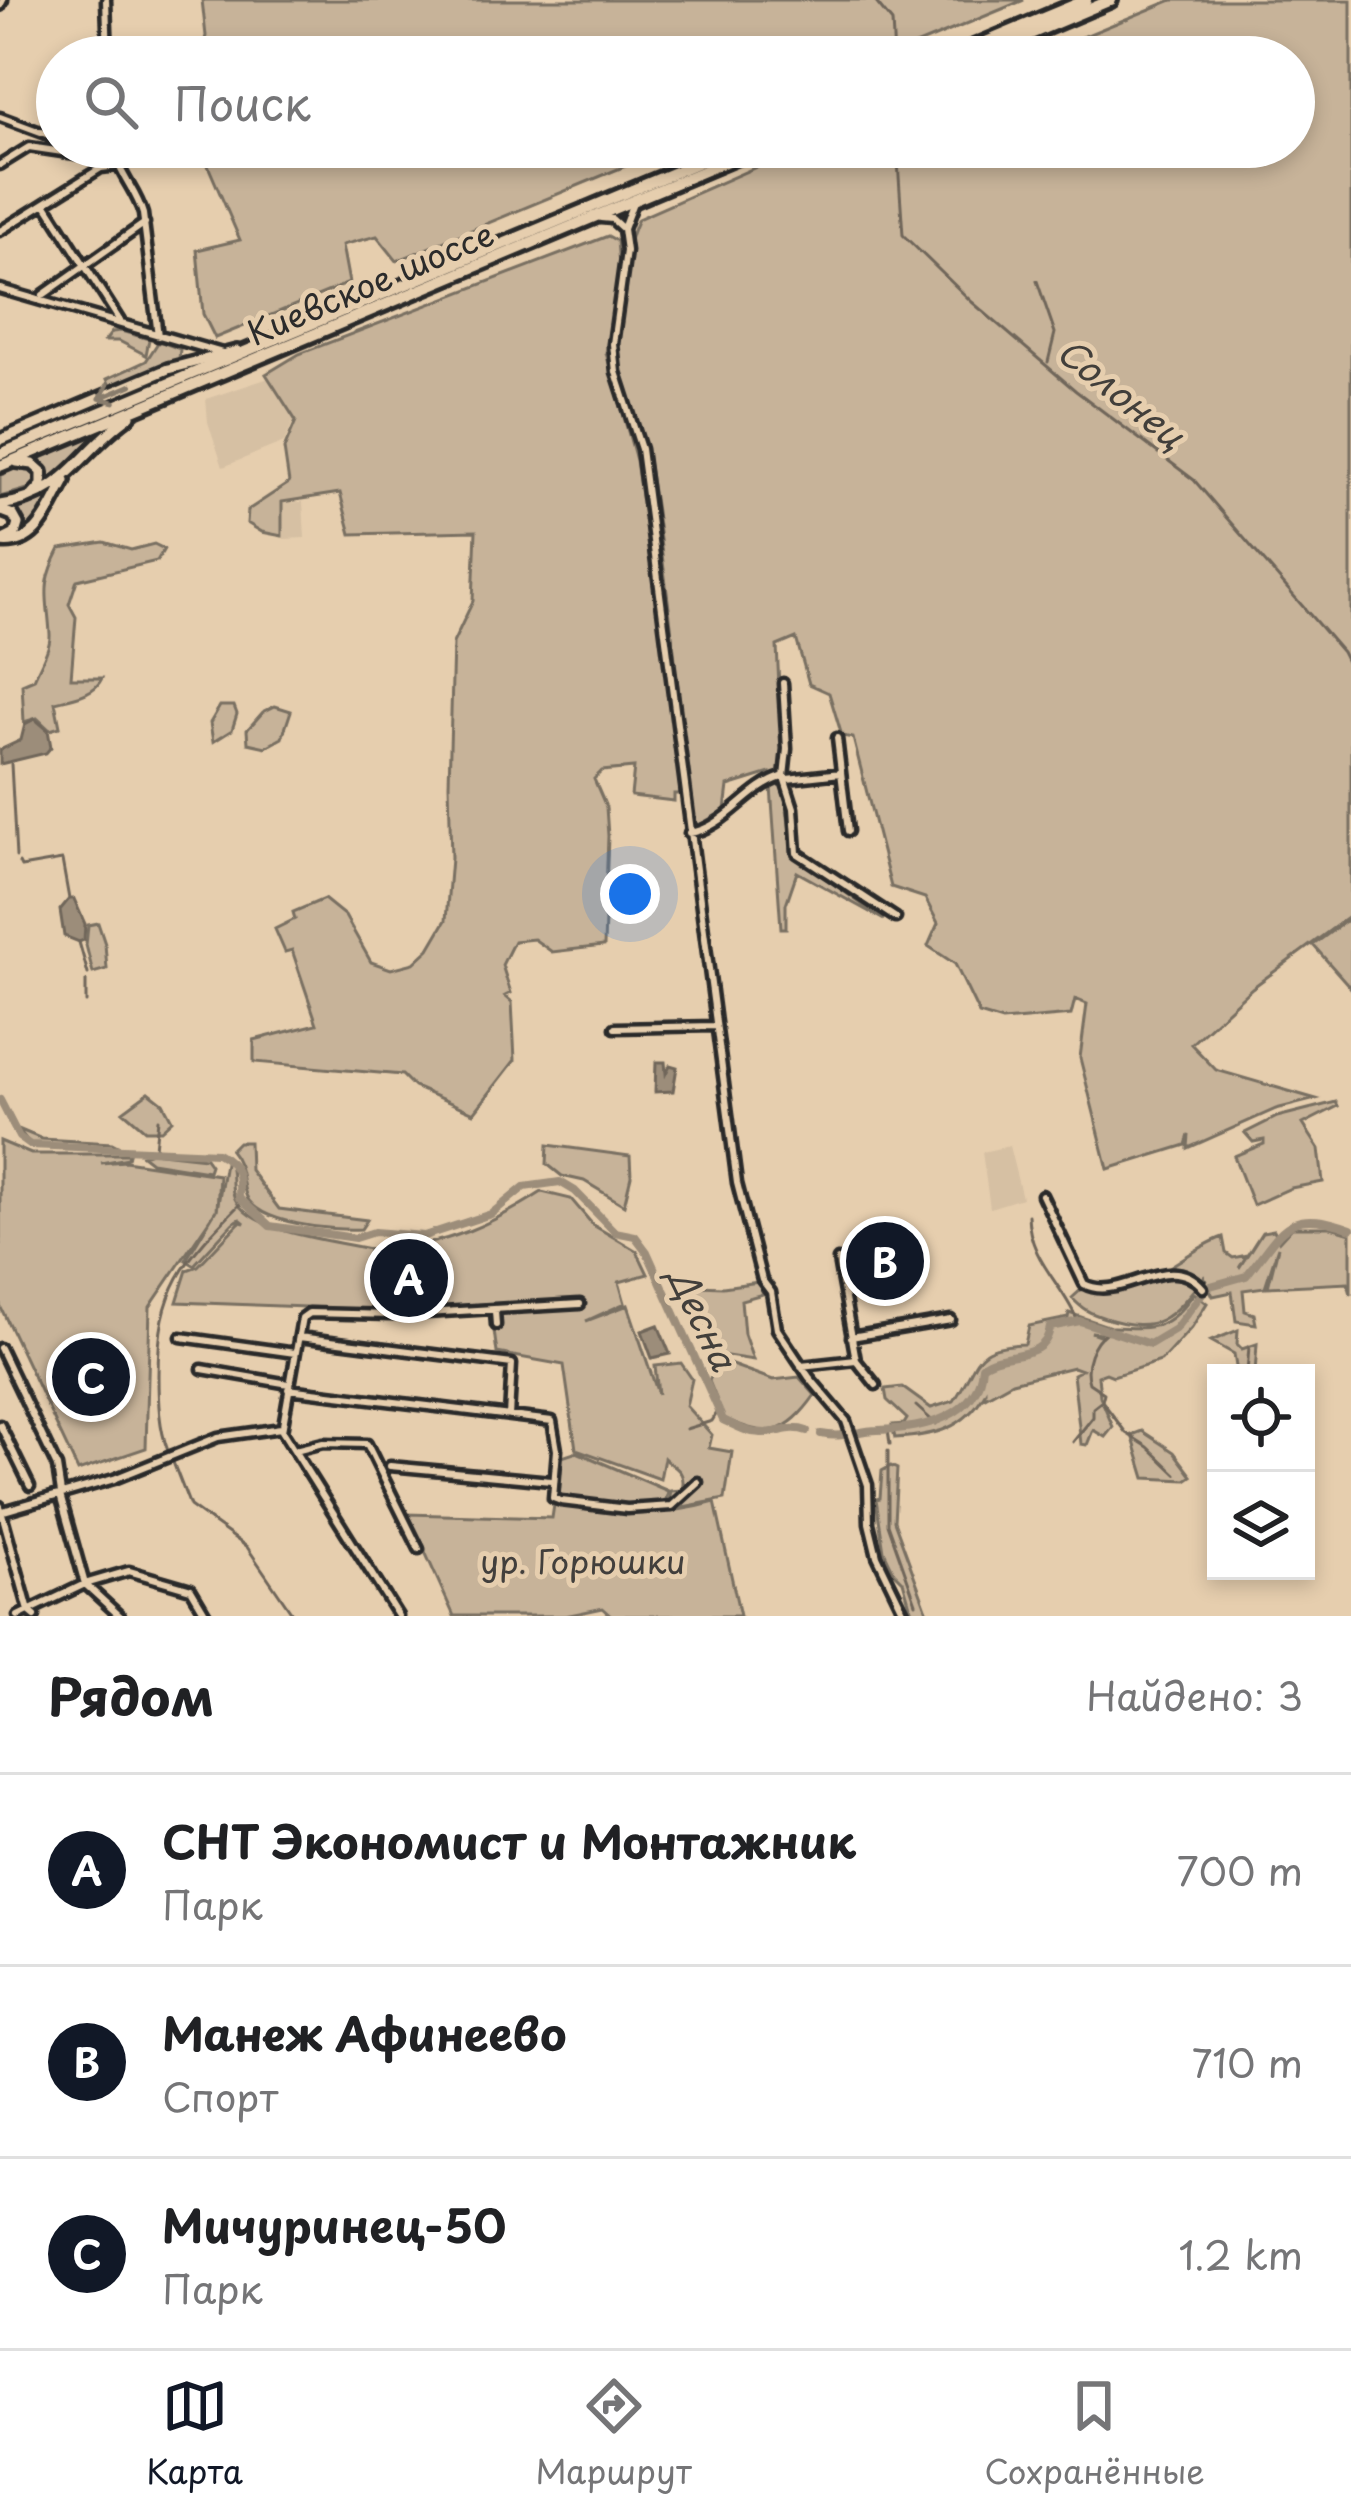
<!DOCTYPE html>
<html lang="ru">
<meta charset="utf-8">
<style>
body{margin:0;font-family:"Playpen Sans",sans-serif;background:#f6f6f6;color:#202124}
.controls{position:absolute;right:36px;bottom:36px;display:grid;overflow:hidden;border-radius:0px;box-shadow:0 6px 18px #0003}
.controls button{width:108px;height:108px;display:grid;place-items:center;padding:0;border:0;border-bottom:3px solid #e0e0e0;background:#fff;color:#202124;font:60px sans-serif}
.you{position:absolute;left:630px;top:894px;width:42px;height:42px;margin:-30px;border:9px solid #fff;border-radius:50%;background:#1a73e8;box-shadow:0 0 0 18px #1a73e833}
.badge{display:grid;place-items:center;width:78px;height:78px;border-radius:50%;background:#111827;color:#fff;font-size:39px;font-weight:700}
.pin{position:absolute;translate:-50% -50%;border:6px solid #fff;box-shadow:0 3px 12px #0006}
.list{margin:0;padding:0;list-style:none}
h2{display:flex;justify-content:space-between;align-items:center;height:156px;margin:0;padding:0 48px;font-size:51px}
h2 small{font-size:39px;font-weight:400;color:#757577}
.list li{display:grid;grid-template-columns:78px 1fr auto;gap:36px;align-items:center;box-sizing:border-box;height:192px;padding:0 48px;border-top:3px solid #e0e0e0}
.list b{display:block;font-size:45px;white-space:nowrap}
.list p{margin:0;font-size:39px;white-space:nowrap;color:#757577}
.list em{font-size:39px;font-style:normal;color:#757577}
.icon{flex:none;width:66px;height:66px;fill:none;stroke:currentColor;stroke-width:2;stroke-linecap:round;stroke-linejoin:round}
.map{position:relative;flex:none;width:1351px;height:1616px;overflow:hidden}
.search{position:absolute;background:#fff;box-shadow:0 6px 18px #0003;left:36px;right:36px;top:36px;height:132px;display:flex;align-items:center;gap:30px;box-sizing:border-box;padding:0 42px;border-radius:66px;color:#757577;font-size:45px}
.sheet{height:732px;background:#fff}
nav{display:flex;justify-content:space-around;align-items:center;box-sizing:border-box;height:168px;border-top:3px solid #e0e0e0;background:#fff;font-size:33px;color:#757577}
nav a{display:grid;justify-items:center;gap:6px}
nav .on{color:#111827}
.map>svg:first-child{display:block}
.built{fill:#d6c0a3}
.green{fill:#c7b399;stroke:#796f62;stroke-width:3}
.water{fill:#9c8d7a;stroke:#6f665a;stroke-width:3}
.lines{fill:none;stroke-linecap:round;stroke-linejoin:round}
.stream{stroke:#6f665a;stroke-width:3}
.river{stroke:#9c8d7a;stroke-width:8}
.minor-casing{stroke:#2b2b2b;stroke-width:15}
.major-casing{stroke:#2b2b2b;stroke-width:18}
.highway-casing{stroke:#2b2b2b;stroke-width:20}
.minor{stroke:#e6ceae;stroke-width:6}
.major{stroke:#e6ceae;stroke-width:9}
.highway{stroke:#e6ceae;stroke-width:10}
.oneway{stroke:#887c6c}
.labels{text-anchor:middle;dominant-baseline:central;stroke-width:10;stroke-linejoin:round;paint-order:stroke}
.street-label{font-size:33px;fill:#2b2b2b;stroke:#e6ceae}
.park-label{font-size:33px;fill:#423f3c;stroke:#e6ceae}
.water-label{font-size:36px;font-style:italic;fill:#423f3b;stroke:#e6ceae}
</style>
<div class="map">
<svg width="1351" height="1616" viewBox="0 0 1351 1616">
<rect width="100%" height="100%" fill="#e6ceae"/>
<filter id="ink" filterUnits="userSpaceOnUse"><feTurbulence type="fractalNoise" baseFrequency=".00833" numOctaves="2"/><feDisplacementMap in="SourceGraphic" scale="24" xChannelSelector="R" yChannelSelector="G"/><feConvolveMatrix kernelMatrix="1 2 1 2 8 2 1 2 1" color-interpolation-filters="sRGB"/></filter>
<g filter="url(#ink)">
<path class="built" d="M269,378L294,420L284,442L223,467L208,422L206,399Z
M303,502L305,538L284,539L283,503Z
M1009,1146L1022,1198L990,1208L982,1152Z"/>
<path class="green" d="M202,0H1024L887,57H200L206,36Z
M1172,0H1351V915L1252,988L1191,1044L1216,1070L1316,1099L1276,1109L1188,1148L1189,1135L1186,1145L1108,1169L1080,1058L1087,1004L1075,999L1071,1015L1002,1021L979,1014L955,964L928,946L938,923L925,898L891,887L853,738L842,736L829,693L809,684L796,638L777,646L784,785L793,855L884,920L797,872L786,904V928H781L770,773L728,786L725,810L694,828L697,825H692C680,702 668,582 648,460C641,421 615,385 616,345C616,310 623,249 638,219L802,147H1294V57H1034Z
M200,147H671L397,261L377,236L342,245L349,283L215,338L203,314L197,250L240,240Z
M608,236L617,241L619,266L606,353L636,460L672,717L675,718L680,794H674V801L631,796L634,768L602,771L594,779L606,807L608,836L604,946L552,952L534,939L514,941L502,965L511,993L505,996L512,1002L515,1060L474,1113L414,1087L402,1075L254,1062V1040L317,1024L292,950L285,952L275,929L295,919L293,912L324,899L345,916L371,962L391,969L414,963L429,949L446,920L451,858L449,784L453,643L473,601L476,531L351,534L340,493L282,502V536L262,532L247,523L248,510L289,483L284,449L296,421L266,374L299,354Z
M121,331L149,339L146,355L119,341H105L112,332Z
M159,341L180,349L179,359L101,394L110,386L107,379L146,361Z
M109,427L46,489V470L32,459Z
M17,465L33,466L40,477L38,486L0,497V472Z
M57,487L33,531L14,541L22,527L15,510L41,500Z
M104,542L131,550L154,544L164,549L157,561L77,580L69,604L76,617L71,678H102C95,695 71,698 55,702L60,727L50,730L37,718L24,722L22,684L34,679C39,666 51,648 50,634C48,595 40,588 60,549Z
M220,706H234L237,714L232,730L213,742L210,723Z
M275,706L291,711L282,738L266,747L248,743L247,730L263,712Z
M1351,917V988L1313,945Z
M98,923L105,944L107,969L93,973L86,945L88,925Z
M149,1092L163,1103L172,1120L161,1130H145L123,1111Z
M1336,1102L1338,1106L1303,1124L1319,1149L1323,1182L1291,1188L1253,1205L1234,1156L1264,1144V1140L1253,1142L1245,1133L1277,1117Z
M18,1129L42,1139L112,1143L127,1151L87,1145L30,1144Z
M0,1141L31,1154H129L128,1158L101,1163L125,1161L219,1175L217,1210L225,1163L230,1164C233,1174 231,1183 233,1193C242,1233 334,1240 369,1249L367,1261L386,1260L387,1248C444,1247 494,1223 542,1192L571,1199L593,1225L637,1251L648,1274L619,1282L625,1303L586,1321L628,1305L658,1394L655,1366L681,1363L692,1379L686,1406L712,1435L709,1448L732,1452L725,1499L667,1510L671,1491L682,1490C687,1470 674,1468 664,1458L660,1479L576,1449L564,1365L497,1353L492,1316L488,1314L177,1302L187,1270L198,1266L240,1222L245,1223L240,1219L233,1223L194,1265L186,1260L216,1210L150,1307L146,1448L78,1471L0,1306Z
M238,1142H249L250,1170L279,1209L367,1220L361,1229C334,1231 256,1224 246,1195C240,1177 243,1166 230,1150Z
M548,1145L630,1156L631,1176L624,1205L584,1181L562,1176L547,1164Z
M151,1152L205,1158L210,1165L208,1171L151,1162L142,1155Z
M1292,1227H1331L1351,1233V1294L1348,1283L1268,1287L1278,1247L1265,1287L1243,1290L1245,1311L1254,1314L1256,1324L1236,1321L1232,1292L1213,1296L1204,1277C1171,1318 1159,1335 1105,1318C1090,1313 1083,1310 1072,1298L1083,1288C1134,1308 1179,1252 1223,1237L1226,1253L1233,1258L1247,1255L1239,1268L1262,1232L1274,1230L1279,1241Z
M921,1237L926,1263L849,1283L844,1260Z
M759,1282L763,1294L741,1300L744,1334L753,1360L714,1354L676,1285L723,1287Z
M1194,1293L1207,1303L1192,1327L1161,1361L1113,1376L1106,1373L1098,1376L1100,1396L1113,1427L1105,1437L1093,1430L1087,1445L1081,1444L1073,1374L1081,1370L1073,1367L1012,1382L985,1397V1393C965,1429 934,1436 895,1438L892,1425L904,1424L907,1419L887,1400L885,1389L902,1387L931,1408L954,1401C981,1361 970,1346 1025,1344L1029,1326L1068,1318L1069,1313L1108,1326L1100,1333L1091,1332L1102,1336L1112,1327C1155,1329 1167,1330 1194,1293Z
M1238,1330L1237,1344L1242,1349L1257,1344L1255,1373H1237L1234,1354L1211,1341Z
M718,1360L773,1380L799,1377L815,1395C787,1435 768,1439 724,1418L709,1381Z
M1142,1431L1174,1452L1192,1476L1186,1480L1145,1478L1132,1435Z
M577,1452L668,1491L665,1503L628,1506L559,1498V1458Z
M891,1466L897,1469L894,1521L929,1616H913L903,1581L894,1572L884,1551L876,1499L880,1498L882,1471Z
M715,1502L740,1616H612L603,1608L565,1616H454L408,1514L552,1518L554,1505C613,1512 657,1519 715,1502Z"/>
<path class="water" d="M35,719L48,730L51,747L46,753L0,764V750L21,740L25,724Z
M69,899H74L85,924L84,940L79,942L64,936L60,910Z
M656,1062H665L666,1073L670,1065L677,1067L673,1091L655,1092Z
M658,1325L670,1354L652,1358L642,1331Z"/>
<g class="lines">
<path class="stream" d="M874,0L892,22L894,57
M897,147L903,235L972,302L1076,391L1194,480L1342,652L1351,670
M1037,281L1055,333L1048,362
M11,764L16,857
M19,863L21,867L62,860L69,899
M79,942L88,974
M86,1002V981
M155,1148L158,1119
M1028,1215C1029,1260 1063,1284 1078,1322
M1247,1373L1249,1346
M1102,1401L1126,1433L1148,1447L1176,1474
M916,1406L936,1424
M686,1429L712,1421L718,1411
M888,1430L890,1444
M1073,1442L1093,1417V1408L1102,1401L1104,1393L1089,1383C1083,1365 1092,1342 1108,1330
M168,1451C159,1428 158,1400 158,1375C158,1288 183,1261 242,1202
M888,1451V1524L916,1603
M171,1457L190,1506L247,1547L294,1616"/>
<path class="river" d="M0,1100L19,1137L30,1145L217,1153C239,1165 240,1174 239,1198L270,1226L355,1238L374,1232L424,1236L491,1214L524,1187L560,1182L575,1191L615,1232L635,1236L647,1252L723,1420C736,1426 749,1434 764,1433C781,1433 790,1425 807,1431
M821,1434C847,1439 856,1430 878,1430C922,1429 979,1418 982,1366C1003,1349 1046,1363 1050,1327L1080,1321L1150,1344L1175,1329L1207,1287L1246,1276C1283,1231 1285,1205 1351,1229"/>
<defs>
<path id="minor" d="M106,0L108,57
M0,6L3,0
M0,117L57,138
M75,147L115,165
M114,147C117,173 136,189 143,214L158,336
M0,165L29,147L96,157
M45,203L120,321
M632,205L623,229L626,251L613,344L616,372L641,449L737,1183L762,1280L771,1292L777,1329L809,1377L846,1421L868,1485L869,1523L877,1556L906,1616
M601,218L612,219L623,229
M0,231L101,168L117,166
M0,289L222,353
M43,295L145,223
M783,683L787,749L784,777L794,808L797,853L896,918
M837,738L848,831
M787,779L841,773
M689,833C725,829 748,787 782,777
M615,1028L715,1026
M1042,1195L1084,1284C1121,1304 1169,1247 1203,1288
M838,1260L856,1360
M495,1311L496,1325
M181,1337L295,1353
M299,1337L512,1364L509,1416
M851,1337L951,1320
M0,1348L57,1467L61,1493
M801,1366L856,1360L876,1385
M202,1369L289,1384
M288,1389L552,1421L557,1450L553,1498L561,1501L627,1509L672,1506L698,1482
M0,1425L30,1486
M295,1450L323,1443L367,1444L419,1549
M390,1466L551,1481
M60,1495L85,1584L120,1616
M0,1506L29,1611L35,1616
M0,1512L114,1479L218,1437L281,1428
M18,1616L85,1584L129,1571L191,1589L207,1616
M398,1616L282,1431L302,1318L309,1313L392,1315L580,1304"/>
<path id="major" d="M0,440L168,369L237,351
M17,462L33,464L42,472V485L33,495
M0,505C67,496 79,451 130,416
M0,510L13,515L18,524L15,534L3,540
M0,542C38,547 49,509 65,481"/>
<path id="highway" d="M950,57L1086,0
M976,57L1111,0
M0,454L735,147
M0,466L761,147"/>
</defs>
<use href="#minor" class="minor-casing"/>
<use href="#major" class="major-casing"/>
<use href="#highway" class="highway-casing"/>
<use href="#minor" class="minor"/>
<use href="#major" class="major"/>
<use href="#highway" class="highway"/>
</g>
<defs><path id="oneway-shaft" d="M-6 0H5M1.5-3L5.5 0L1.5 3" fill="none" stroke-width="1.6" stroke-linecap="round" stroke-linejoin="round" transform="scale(3)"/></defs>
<use class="oneway" href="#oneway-shaft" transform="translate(115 392) rotate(157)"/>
</g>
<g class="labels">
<g class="street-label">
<text transform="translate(370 282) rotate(-23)">Киевское шоссе</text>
</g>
<g class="park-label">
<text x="583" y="1560">ур. Горюшки</text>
</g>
<g class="water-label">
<text transform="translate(1122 392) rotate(39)">Солонец</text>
<text transform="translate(704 1318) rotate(64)">Десна</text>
</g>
</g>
</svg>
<div class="controls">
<button><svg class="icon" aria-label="locate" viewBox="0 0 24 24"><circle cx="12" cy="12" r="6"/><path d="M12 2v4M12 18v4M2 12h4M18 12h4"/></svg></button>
<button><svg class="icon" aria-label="layers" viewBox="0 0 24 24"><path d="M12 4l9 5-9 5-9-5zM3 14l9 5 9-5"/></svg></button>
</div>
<div class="you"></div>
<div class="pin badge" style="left:409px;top:1278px">A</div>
<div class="pin badge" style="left:885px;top:1261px">B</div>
<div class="pin badge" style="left:91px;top:1377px">C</div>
<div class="search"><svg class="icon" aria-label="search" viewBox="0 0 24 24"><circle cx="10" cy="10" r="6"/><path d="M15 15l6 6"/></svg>Поиск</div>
</div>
<section class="sheet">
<h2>Рядом<small>Найдено: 3</small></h2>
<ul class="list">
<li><span class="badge">A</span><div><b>СНТ Экономист и Монтажник</b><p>Парк</p></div><em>700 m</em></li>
<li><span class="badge">B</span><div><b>Манеж Афинеево</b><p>Спорт</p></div><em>710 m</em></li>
<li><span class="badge">C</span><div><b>Мичуринец-50</b><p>Парк</p></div><em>1.2 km</em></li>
</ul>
</section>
<nav>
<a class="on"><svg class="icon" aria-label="map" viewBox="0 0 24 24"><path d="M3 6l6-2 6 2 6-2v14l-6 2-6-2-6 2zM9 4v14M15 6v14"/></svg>Карта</a>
<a><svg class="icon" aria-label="directions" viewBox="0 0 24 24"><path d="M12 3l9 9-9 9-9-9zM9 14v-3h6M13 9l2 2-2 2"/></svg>Маршрут</a>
<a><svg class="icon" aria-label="saved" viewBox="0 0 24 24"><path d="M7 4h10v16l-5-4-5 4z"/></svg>Сохранённые</a>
</nav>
